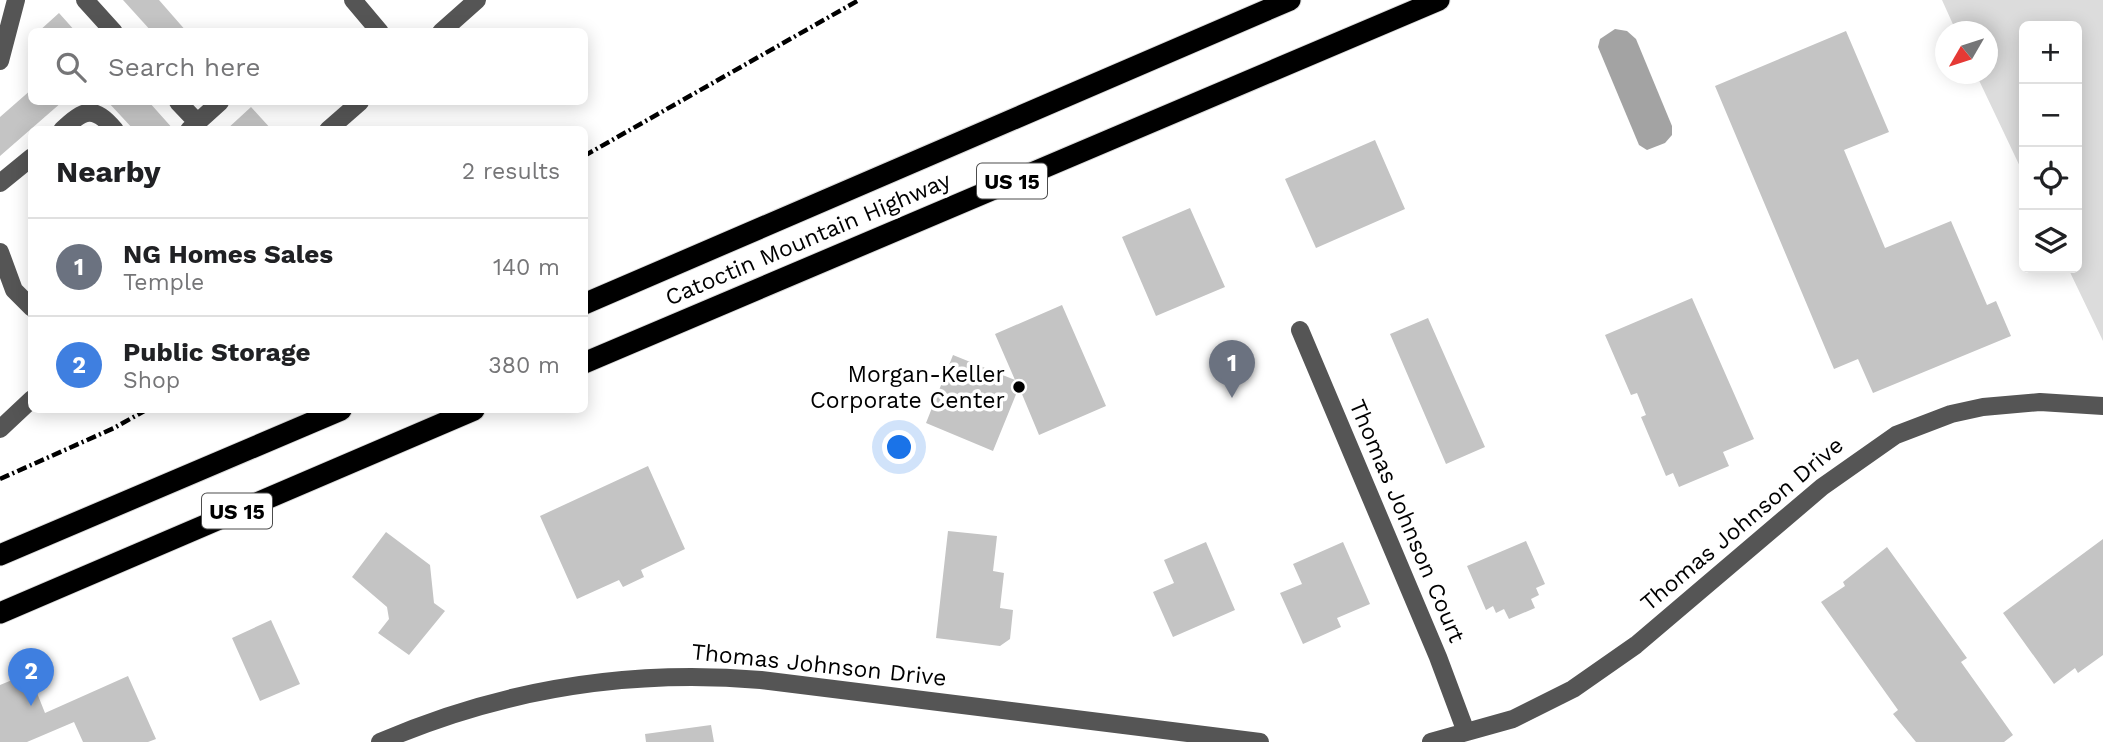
<!DOCTYPE html>
<meta charset="utf-8">
<style>
:root{--surface:#fff;--page:#f6f6f6;--text:#202124;--muted:#757577;--line:#e0e0e0;--accent:#db2777}
body{margin:0;font-family:"Work Sans",sans-serif;background:var(--page);color:var(--text)}
.controls{position:absolute;right:21px;top:21px;display:grid;overflow:hidden;border-radius:10px;box-shadow:0 4px 18px #0003}
.controls button{width:63px;height:63px;display:grid;place-items:center;padding:0;border:0;border-bottom:2px solid var(--line);background:var(--surface);color:var(--text);font:35px sans-serif}
.compass{position:absolute;left:1935px;top:21px;width:63px;height:63px;border-radius:50%;background:var(--surface);box-shadow:0 4px 18px #0003;rotate:231deg}
.you{position:absolute;left:900px;top:448px;width:24px;height:24px;margin:-18px;border:5px solid #fff;border-radius:50%;background:#1a73e8;box-shadow:0 0 0 10px #1a73e833}
.badge{display:grid;place-items:center;width:46px;height:46px;border-radius:50%;background:var(--accent);color:#fff;font-size:23px;font-weight:700}
.pin{position:absolute;translate:-50% -58px;filter:drop-shadow(0 2px 4px #0008)}
.pin::after{content:'';position:absolute;top:37px;width:24px;height:21px;background:inherit;clip-path:polygon(0 0,100% 0,50% 100%)}
.list{margin:0;padding:0;list-style:none}
h2{display:flex;justify-content:space-between;align-items:center;height:91px;margin:0;padding:0 28px;font-size:30px}
h2 small{font-size:23px;font-weight:400;color:var(--muted)}
.list li{display:grid;grid-template-columns:46px 1fr auto;gap:21px;align-items:center;box-sizing:border-box;height:98px;padding:0 28px;border-top:2px solid var(--line)}
.list b{display:block;font-size:26px;white-space:nowrap}
.list p{margin:0;font-size:23px;white-space:nowrap;color:var(--muted)}
.list em{font-size:23px;font-style:normal;color:var(--muted)}
.icon{flex:none;width:38px;height:38px;fill:none;stroke:currentColor;stroke-width:2;stroke-linecap:round;stroke-linejoin:round}
.map{position:relative;flex:none;width:2103px;height:742px;overflow:hidden}
.search{position:absolute;background:var(--surface);box-shadow:0 4px 18px #0003;left:28px;top:28px;width:560px;height:77px;display:flex;align-items:center;gap:18px;box-sizing:border-box;padding:0 24px;border-radius:10px;color:var(--muted);font-size:26px}
.panel{position:absolute;background:var(--surface);box-shadow:0 4px 18px #0003;left:28px;top:126px;width:560px;height:287px;border-radius:10px}
.map>svg:first-child{display:block}
</style>
<div class="map">
<svg width="2103" height="742" viewBox="0 0 2103 742">
<rect width="100%" height="100%" fill="#fff"/>
<!-- green -->
<path fill="#dcdcdc" d="M1942,0H2103V341L2068,268H2077V26H2024V175L1976,74H1988V32L1956,31Z"/>
<!-- water -->
<path fill="#a3a3a3" d="M1615,29L1627,31L1636,39L1672,126V135L1665,143L1647,150L1639,145L1598,47L1600,39Z"/>
<!-- building -->
<path fill="#c4c4c4" d="M123,0H159L187,32H152Z
M59,13L76,32H38Z
M1846,31L1889,132L1844,150L1885,248L1951,221L1987,305L1996,301L2011,336L1873,393L1858,359L1834,369L1715,86Z
M32,89V102H62L0,156V117Z
M108,102H149L174,130H134Z
M251,107L272,130H226Z
M1375,140L1405,209L1316,248L1285,179Z
M1190,208L1225,287L1156,316L1122,237Z
M1692,298L1754,439L1723,452L1729,466L1679,487L1673,473L1666,476L1641,417L1646,415L1637,393L1631,395L1605,335Z
M1062,305L1106,406L1039,435L1019,387L993,451L926,423L953,355L1015,380L995,334Z
M1428,318L1485,447L1446,464L1390,334Z
M648,466L685,549L641,570L644,577L623,587L619,580L577,599L540,516Z
M948,531L997,536L993,571L1004,573L1000,608L1013,610L1010,639L1000,646L936,638Z
M386,532L430,565L434,603L445,611L409,655L378,633L389,619L387,607L352,577Z
M2103,539V655L2078,673L2075,668L2054,684L2003,613Z
M1526,541L1545,584L1536,588L1539,595L1531,599L1535,608L1509,619L1504,609L1496,613L1493,606L1486,610L1467,566Z
M1206,542L1235,610L1173,637L1153,592L1174,583L1164,560Z
M1343,542L1370,604L1337,618L1341,627L1303,644L1280,593L1302,584L1293,564Z
M1887,547L1967,658L1961,662L2013,735L2004,742H1916L1893,714L1898,710L1821,602L1845,586L1843,582Z
M271,620L300,684L260,701L232,638Z
M29,673L45,713L128,676L156,739L148,742H83L74,722L27,742H0V685Z
M711,725L714,742H646L645,734Z"/>
<g fill="none" stroke-linecap="round" stroke-linejoin="round">
<defs>
<path id="highway" d="M584,304L1290,0
M584,363L1439,0
M0,555L341,410
M0,613L474,410"/>
</defs>
<!-- highway casing -->
<use href="#highway" stroke="#dbdbdb" stroke-width="23"/>
<!-- minor -->
<path stroke="#555" stroke-width="18" d="M85,0L114,32
M353,0L380,32
M441,32L477,0
M0,61L16,0
M178,102L197,122
M62,130C84,109 94,105 115,130
M189,130L220,102
M328,130L360,102
M0,183L32,157
M0,252L14,290L32,308
M1300,330L1438,657L1466,732
M0,429L32,399
M380,742C502,689 629,669 761,680L1260,742
M1431,742L1513,719L1573,689L1636,645L1822,487L1896,435L1951,414L1983,407L2040,402L2103,406"/>
<!-- highway -->
<use href="#highway" stroke="#000" stroke-width="21"/>
<!-- rail -->
<path stroke="#000" stroke-width="4.5" stroke-dasharray="10 3.5 2 3.5" stroke-linecap="butt" d="M584,156L859,0
M0,479L114,428L146,410"/>
</g>
<!-- markers -->
<circle fill="#000" stroke="#fff" stroke-width="2.5" cx="1019" cy="387" r="7"/>
<g text-anchor="middle" dominant-baseline="central" stroke-width="7" stroke-linejoin="round" paint-order="stroke">
<!-- shield labels -->
<g fill="#fff" stroke="#4c4c4c" stroke-width="2">
<rect x="977" y="163.5" width="70" height="35" rx="5"/>
<rect x="202" y="493.5" width="70" height="35" rx="5"/>
</g>
<g font-size="21" font-weight="bold" fill="#000">
<text x="1012" y="181">US 15</text>
<text x="237" y="511">US 15</text>
</g>
<!-- street labels -->
<g font-size="23" fill="#000" stroke="#fff">
<text transform="translate(808 239) rotate(-23)">Catoctin Mountain Highway</text>
<text transform="translate(1407 521) rotate(67)">Thomas Johnson Court</text>
<text transform="translate(1742 524) rotate(-40)">Thomas Johnson Drive</text>
<text transform="translate(819 665) rotate(6)">Thomas Johnson Drive</text>
</g>
<!-- poi labels -->
<g font-size="23" fill="#000" stroke="#fff" text-anchor="end">
<text x="1005" y="374">Morgan-Keller<tspan x="1005" dy="26">Corporate Center</tspan></text>
</g>
</g>
</svg>
<div class="controls">
<button>+</button>
<button>−</button>
<button><svg class="icon" aria-label="locate" viewBox="0 0 24 24"><circle cx="12" cy="12" r="6"/><path d="M12 2v4M12 18v4M2 12h4M18 12h4"/></svg></button>
<button><svg class="icon" aria-label="layers" viewBox="0 0 24 24"><path d="M12 4l9 5-9 5-9-5zM3 14l9 5 9-5"/></svg></button>
</div>
<svg class="compass" viewBox="-18 -18 36 36"><path d="M0-13l5 13h-10z" fill="#e53935"/><path d="M0 13l5-13h-10z" fill="#757577"/></svg>
<div class="you"></div>
<div class="pin badge" style="left:1232px;top:398px;background:#6b7280">1</div>
<div class="pin badge" style="left:31px;top:706px;background:#3f7fe0">2</div>
<div class="search"><svg class="icon" aria-label="search" viewBox="0 0 24 24"><circle cx="10" cy="10" r="6"/><path d="M15 15l6 6"/></svg>Search here</div>
<section class="panel">
<h2>Nearby<small>2 results</small></h2>
<ul class="list">
<li><span class="badge" style="background:#6b7280">1</span><div><b>NG Homes Sales</b><p>Temple</p></div><em>140 m</em></li>
<li><span class="badge" style="background:#3f7fe0">2</span><div><b>Public Storage</b><p>Shop</p></div><em>380 m</em></li>
</ul>
</section>
</div>
